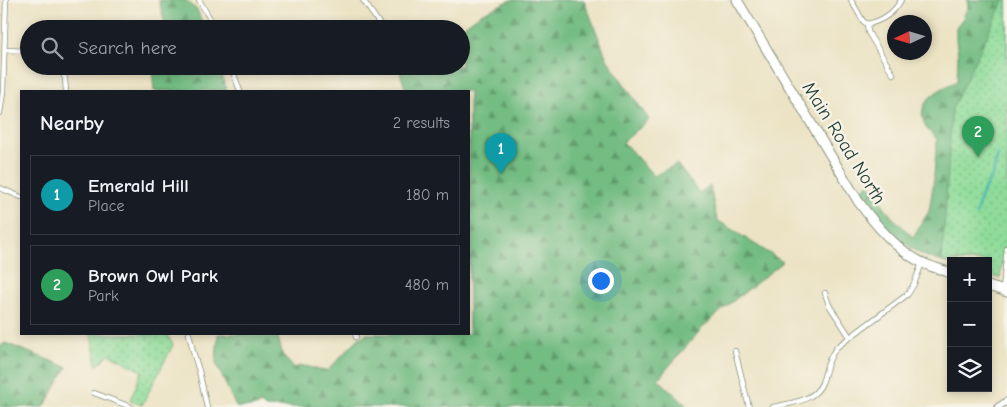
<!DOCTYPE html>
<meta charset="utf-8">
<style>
:root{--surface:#171b24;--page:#242831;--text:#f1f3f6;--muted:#9ea1a6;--line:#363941;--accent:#d690ce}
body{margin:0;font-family:"Comic Neue",sans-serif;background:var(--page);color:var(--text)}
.controls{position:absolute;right:15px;bottom:15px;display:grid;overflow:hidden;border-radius:0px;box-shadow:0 2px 8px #0003}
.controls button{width:45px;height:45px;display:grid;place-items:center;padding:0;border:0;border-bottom:1px solid var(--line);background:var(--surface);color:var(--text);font:25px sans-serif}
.compass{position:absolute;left:887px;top:15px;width:45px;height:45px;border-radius:50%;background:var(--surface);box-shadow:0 2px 8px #0003;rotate:266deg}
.you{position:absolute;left:600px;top:280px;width:18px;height:18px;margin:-12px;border:4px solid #fff;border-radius:50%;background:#1a73e8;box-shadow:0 0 0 8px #1a73e833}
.badge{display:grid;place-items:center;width:32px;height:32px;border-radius:50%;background:var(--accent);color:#fff;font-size:16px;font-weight:700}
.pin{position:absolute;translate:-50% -41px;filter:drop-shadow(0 1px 2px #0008)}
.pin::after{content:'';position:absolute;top:26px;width:18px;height:15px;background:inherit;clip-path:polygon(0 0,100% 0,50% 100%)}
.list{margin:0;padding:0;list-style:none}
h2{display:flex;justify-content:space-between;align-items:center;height:65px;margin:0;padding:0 20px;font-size:21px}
h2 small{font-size:16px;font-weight:400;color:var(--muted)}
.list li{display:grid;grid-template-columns:32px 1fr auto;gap:15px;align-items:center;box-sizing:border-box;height:80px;margin:0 10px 10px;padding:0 10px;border:1px solid var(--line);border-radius:0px}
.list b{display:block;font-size:19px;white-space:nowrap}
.list p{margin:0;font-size:16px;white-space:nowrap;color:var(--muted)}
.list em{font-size:16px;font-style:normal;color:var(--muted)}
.icon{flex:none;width:28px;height:28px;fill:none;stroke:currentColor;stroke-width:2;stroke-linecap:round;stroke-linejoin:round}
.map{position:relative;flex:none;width:1007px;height:407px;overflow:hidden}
.search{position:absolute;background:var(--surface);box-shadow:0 2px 8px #0003;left:20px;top:20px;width:450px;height:55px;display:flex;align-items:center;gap:12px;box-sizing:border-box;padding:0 18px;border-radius:28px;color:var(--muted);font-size:19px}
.panel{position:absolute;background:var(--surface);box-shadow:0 2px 8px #0003;left:20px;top:90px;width:450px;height:245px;border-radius:0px}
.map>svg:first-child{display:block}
</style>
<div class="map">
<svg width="1007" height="407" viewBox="0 0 1007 407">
<defs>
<pattern id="forest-firs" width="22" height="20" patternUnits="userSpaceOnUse" patternTransform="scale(1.25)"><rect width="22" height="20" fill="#73bc82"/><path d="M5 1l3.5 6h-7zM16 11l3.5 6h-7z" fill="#5e9a6b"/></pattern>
<pattern id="park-dots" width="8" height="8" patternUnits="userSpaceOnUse" patternTransform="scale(1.25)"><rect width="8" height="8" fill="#8fdc9a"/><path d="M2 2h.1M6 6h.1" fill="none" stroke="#74b47e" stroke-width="1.8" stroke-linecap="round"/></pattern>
</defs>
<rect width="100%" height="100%" fill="#f7f3e8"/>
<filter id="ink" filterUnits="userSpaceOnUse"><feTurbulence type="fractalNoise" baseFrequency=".02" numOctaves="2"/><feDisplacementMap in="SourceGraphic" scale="10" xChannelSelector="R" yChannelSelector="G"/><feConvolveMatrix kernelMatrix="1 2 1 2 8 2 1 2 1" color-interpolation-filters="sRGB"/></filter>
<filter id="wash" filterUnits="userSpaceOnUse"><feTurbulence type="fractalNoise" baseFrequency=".0096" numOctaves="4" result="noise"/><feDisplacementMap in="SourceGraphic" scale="20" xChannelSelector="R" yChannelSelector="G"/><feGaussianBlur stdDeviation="1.12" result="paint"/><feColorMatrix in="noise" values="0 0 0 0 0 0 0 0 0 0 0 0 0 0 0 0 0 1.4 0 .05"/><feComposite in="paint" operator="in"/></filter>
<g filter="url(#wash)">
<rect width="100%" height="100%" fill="#ece3c4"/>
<!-- forest -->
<path fill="url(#forest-firs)" stroke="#497c5b" d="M159,0H186L197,10L205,29H166Z
M511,0H584L607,59L649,120L623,142L654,176L677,164L699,193L710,186L717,220L783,262L727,306L704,326L658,379L686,405V407H264L261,404L251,407H236L216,363L218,334H277L283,356L294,368C307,362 314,371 327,371L359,338L367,334H469V91H406L400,72L397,66H461V29H460L479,15Z
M967,0H1007V209L1000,278L988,275V261H951V264C941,261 930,259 921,254C897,242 874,213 859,191L869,184L891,216L913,237L929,211L933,186L937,139C933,135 928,131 926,127C913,102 938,90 957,81L958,55L956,40V27L963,18L968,6Z
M159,66H219L227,91H154L152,67Z
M5,343L67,367L44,407H0V347Z"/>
<!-- park -->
<path fill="url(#park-dots)" stroke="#578c67" d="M1004,0H1007V248H1004L1000,278L988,275V261H951V264L942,261L952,109Z
M91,334H167L173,345L142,405L130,401L142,371L109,354L97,366Z"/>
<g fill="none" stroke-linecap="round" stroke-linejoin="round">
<!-- stream -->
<path stroke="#3fafba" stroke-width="2" d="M976,215L981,195L993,174L998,154"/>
</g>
</g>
<g filter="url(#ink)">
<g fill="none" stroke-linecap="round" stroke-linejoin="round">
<defs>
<path id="street" d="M199,0L216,29
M363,0L383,29
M851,0L863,21L867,24C882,21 894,13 901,0
M867,24L868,32L893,74
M5,50L29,51
M61,66L65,79L66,91
M231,66L240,91
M0,113L3,92L6,0
M0,188L21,197
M1003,290L1007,248
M825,293L829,305L850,337
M189,334L194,355L199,371L207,407
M355,334L356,337
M735,351L749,407
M94,393L131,407
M773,407C790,403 814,402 822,383C827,369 827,360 837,347L908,294L914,284L922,263"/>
<path id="secondary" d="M998,407L1007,401"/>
<path id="highway" d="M737,0L858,201C874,223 896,250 921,262C930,267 941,269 951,273
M988,286L1007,292"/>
</defs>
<!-- street casing -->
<use href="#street" stroke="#86907c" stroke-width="6"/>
<!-- secondary casing -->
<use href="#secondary" stroke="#86907c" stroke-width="8"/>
<!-- highway casing -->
<use href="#highway" stroke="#86907c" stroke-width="11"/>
<!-- street -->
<use href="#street" stroke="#fff" stroke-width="4.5"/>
<!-- secondary -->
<use href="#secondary" stroke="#fff" stroke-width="6"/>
<!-- highway -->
<use href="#highway" stroke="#fff" stroke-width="9"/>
</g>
</g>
<g text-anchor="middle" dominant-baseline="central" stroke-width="4.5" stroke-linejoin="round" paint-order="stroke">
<!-- street labels -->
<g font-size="19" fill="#1f3d34" stroke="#f7f3e8">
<text transform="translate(844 143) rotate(58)">Main Road North</text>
</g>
</g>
</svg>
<div class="controls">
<button>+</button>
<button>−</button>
<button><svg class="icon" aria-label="layers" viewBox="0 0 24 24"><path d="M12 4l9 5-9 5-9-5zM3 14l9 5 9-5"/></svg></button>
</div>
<svg class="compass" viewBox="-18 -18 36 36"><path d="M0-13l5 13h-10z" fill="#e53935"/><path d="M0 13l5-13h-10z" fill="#9ea1a6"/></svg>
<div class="you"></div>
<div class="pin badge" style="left:501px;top:174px;background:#0f9aa8">1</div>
<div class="pin badge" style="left:978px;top:157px;background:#2e9e5b">2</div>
<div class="search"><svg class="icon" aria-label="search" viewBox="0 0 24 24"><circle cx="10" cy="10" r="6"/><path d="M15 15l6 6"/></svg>Search here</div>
<section class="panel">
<h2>Nearby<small>2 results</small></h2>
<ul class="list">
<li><span class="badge" style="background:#0f9aa8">1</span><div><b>Emerald Hill</b><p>Place</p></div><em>180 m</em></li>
<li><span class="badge" style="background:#2e9e5b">2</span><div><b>Brown Owl Park</b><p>Park</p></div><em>480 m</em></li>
</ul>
</section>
</div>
